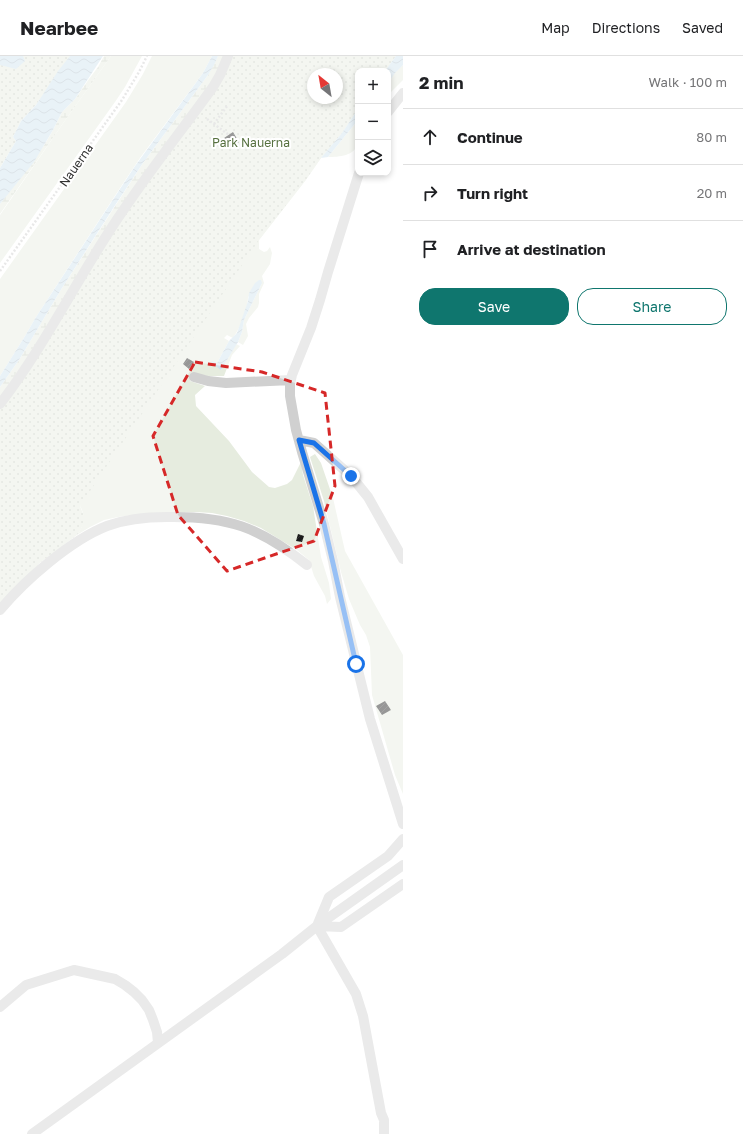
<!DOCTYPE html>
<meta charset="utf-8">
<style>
:root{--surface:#fff;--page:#f2f2f2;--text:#202124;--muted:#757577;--line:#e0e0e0;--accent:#0f766e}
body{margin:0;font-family:"Golos Text",sans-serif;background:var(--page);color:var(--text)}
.controls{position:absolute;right:12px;top:12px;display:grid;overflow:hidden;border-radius:8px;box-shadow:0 2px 6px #0003}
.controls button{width:36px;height:36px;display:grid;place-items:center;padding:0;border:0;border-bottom:1px solid var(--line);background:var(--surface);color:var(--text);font:20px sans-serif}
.compass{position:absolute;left:307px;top:12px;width:36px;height:36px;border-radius:50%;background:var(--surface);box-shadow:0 2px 6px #0003;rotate:329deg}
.stop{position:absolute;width:12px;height:12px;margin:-9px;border:3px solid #1a73e8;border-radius:50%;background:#fff}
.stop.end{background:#1a73e8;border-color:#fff;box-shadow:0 1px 4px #0008}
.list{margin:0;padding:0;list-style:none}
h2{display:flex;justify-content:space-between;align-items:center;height:52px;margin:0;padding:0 16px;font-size:17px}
h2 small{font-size:13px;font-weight:400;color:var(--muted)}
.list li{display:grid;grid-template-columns:26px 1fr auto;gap:12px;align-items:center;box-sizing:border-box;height:56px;padding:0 16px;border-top:1px solid var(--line)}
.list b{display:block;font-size:15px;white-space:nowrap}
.list em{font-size:13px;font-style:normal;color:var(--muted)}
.actions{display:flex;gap:8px;padding:12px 16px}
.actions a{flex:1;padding:9px 0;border:1px solid var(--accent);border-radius:16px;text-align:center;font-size:14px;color:var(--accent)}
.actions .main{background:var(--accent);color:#fff}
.icon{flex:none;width:22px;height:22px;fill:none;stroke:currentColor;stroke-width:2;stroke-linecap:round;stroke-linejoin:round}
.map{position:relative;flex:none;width:403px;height:1078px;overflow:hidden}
header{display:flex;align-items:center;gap:24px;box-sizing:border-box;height:56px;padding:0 20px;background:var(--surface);border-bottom:1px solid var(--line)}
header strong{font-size:19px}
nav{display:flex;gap:22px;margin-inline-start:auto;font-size:14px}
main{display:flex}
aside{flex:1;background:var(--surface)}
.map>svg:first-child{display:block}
</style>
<header>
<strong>Nearbee</strong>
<nav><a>Map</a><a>Directions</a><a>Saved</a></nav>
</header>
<main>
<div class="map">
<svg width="403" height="1078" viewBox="0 0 403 1078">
<defs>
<pattern id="wetland-marsh" width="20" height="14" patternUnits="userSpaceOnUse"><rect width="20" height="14" fill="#e6ecdf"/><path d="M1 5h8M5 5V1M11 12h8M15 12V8" fill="none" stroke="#c6cbc0"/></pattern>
<pattern id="park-dots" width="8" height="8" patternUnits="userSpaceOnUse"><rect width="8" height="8" fill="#e6ecdf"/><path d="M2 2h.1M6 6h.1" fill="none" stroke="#c6cbc0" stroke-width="1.8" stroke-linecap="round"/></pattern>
<pattern id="water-waves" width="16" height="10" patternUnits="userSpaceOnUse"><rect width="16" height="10" fill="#cfe2ee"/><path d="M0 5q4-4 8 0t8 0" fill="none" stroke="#b2c2cd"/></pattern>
<pattern id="building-hatch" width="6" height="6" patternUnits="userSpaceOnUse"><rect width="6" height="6" fill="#1a1a1a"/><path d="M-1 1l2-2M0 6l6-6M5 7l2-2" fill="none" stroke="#333"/></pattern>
</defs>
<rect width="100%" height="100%" fill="#fff"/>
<!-- grass -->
<path fill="#e6ecdf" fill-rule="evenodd" d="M111,0H142L125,31L115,46L0,207V159L64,66Z
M152,0H212L203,17L140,102L122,129L36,261L25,280L0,320V223L126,46L143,18Z
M396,0L385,15H358V53L342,77L321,102L305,125L259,184V193L264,196L267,195L270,191L272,197L270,208L262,220L264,227L259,238V247L258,251L249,262L246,268L248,280L243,289L238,286L242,276L244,264L262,227L248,241C248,252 240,273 233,282L227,279L224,282L229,285L217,307L221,314L236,288L240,290L232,299L224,320H207L193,317L190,325L205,330L195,339L196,350L229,385L252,416L269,431L275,432L287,428L292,424L301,406L303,419L313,450L321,501L329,527L331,543L327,548L325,540L314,520L309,504L297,494L261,472L244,465L227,460L212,457L196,456L132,459L118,461L104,464L90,471L77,479C84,470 86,460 80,450L216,31ZM313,18H337V42H313Z
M403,9V24L388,39C388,24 391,19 403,9Z
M358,64C358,71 359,80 358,87C355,100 339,101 328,101Z
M315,398L321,407L333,442L345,495L403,599V738L395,719L372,639L370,591L366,579L360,569L349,543L341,516L324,445L310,401Z"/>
<!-- wetland -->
<path fill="url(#wetland-marsh)" d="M104,0H111L64,66L0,158V148L35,100L45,88L53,74L62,56L75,43L89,23L98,11Z
M218,0H224L215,20L0,342V331L19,304L62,232L143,107L208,19Z"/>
<!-- park -->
<path fill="url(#park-dots)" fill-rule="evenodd" d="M0,0H71L36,49L21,65L13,81L16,85L0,112Z
M224,0H396L385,15H358V53L342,77L321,102L305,125L259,184L80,450L84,460V466L81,473L77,479L41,506L10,537L0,548V342L215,20ZM313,18H337V42H313Z"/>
<!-- water -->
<path fill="url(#water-waves)" d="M0,0H23L25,5L16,13L0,9Z
M70,0H103L75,43L62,56L53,74L34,106L0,148V112L16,85L13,81L21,65L36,49L58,15Z
M212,0H218L214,9L208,19L143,107L114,151L62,232L19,304L0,331V320L25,280L36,261L135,110L203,17Z
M396,0H403V9L395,17L388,27V15H385Z
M358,53V64L328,101L321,102L342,77Z
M259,224H261L262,227L244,264L242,276L238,286L221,314L211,307L212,305L217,307L229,285L237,277L248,245L249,237L255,227Z"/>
<!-- building -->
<path fill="url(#building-hatch)" d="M233,76L239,86L230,91L224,82Z
M187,302L194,306L189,313L183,308Z
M298,478L304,480L302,486L296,485Z
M385,645L391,654L382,659L376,650Z"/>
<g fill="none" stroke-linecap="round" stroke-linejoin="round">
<!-- path -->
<path stroke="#cdcdcd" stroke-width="2.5" stroke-dasharray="2 2" stroke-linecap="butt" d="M207,63L229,79
M214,68L227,50
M0,215L122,44L139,16L147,0"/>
<!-- lane -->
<path stroke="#d0d0d0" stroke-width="10" d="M388,56L403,37
M359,117L328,216L320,244L311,272L292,319L290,328V340L296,374L302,396L324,468L333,505L340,541L370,663L403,768
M194,321L208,325L226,327L291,324
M0,348C40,296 70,237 105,182C138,129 177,81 213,31L220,19L228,0
M299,384L314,387L351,420L368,441L403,503
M0,554C25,524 71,484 107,470C126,463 147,461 167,461C228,460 259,471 307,509
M317,870L356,938L363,960L381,1057L384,1064V1078
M317,870L329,841L388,800L403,783
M317,870L341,871L403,828
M0,951L26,929L74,914L115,923L125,929L134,936L142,944L149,954L153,964L157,976L158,987
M32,1078L282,898L317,870L403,809"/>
</g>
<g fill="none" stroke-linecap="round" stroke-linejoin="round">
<!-- route -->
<path stroke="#1a73e8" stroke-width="5" d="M351,420L314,387L299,384L324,468L356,608"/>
</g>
<!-- marked area -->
<path d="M0 0H403V1078H0ZM195,306L262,316L325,337L335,430L314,485L227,515L178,459L153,380Z" fill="#fff" fill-opacity=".55" fill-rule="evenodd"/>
<path fill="none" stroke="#d62828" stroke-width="3" stroke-dasharray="8 5" stroke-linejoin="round" d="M195,306L262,316L325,337L335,430L314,485L227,515L178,459L153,380Z"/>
<g text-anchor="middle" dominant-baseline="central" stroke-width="4" stroke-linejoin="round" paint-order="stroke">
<!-- park labels -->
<g font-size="12" fill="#56703f" stroke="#fff">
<text x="251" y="86">Park Nauerna</text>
</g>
<!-- street labels -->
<g font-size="12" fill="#333" stroke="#fff">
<text transform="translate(76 109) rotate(-55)">Nauerna</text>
</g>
</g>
</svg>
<div class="controls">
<button>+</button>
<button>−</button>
<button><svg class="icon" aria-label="layers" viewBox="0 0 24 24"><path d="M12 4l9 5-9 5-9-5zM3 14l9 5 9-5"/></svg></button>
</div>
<svg class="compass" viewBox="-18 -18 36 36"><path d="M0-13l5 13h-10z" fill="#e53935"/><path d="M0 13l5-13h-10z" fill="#757577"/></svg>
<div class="stop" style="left:356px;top:608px"></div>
<div class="stop end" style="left:351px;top:420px"></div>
</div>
<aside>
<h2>2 min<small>Walk · 100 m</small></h2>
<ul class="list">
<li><svg class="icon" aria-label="ahead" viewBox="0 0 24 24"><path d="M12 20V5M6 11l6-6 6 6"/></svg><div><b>Continue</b></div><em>80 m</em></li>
<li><svg class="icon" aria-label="right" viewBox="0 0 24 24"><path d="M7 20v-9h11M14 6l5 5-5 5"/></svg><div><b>Turn right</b></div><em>20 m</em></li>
<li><svg class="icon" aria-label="arrive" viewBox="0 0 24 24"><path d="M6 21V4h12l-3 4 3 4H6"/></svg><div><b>Arrive at destination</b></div></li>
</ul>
<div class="actions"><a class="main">Save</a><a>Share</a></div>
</aside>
</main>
